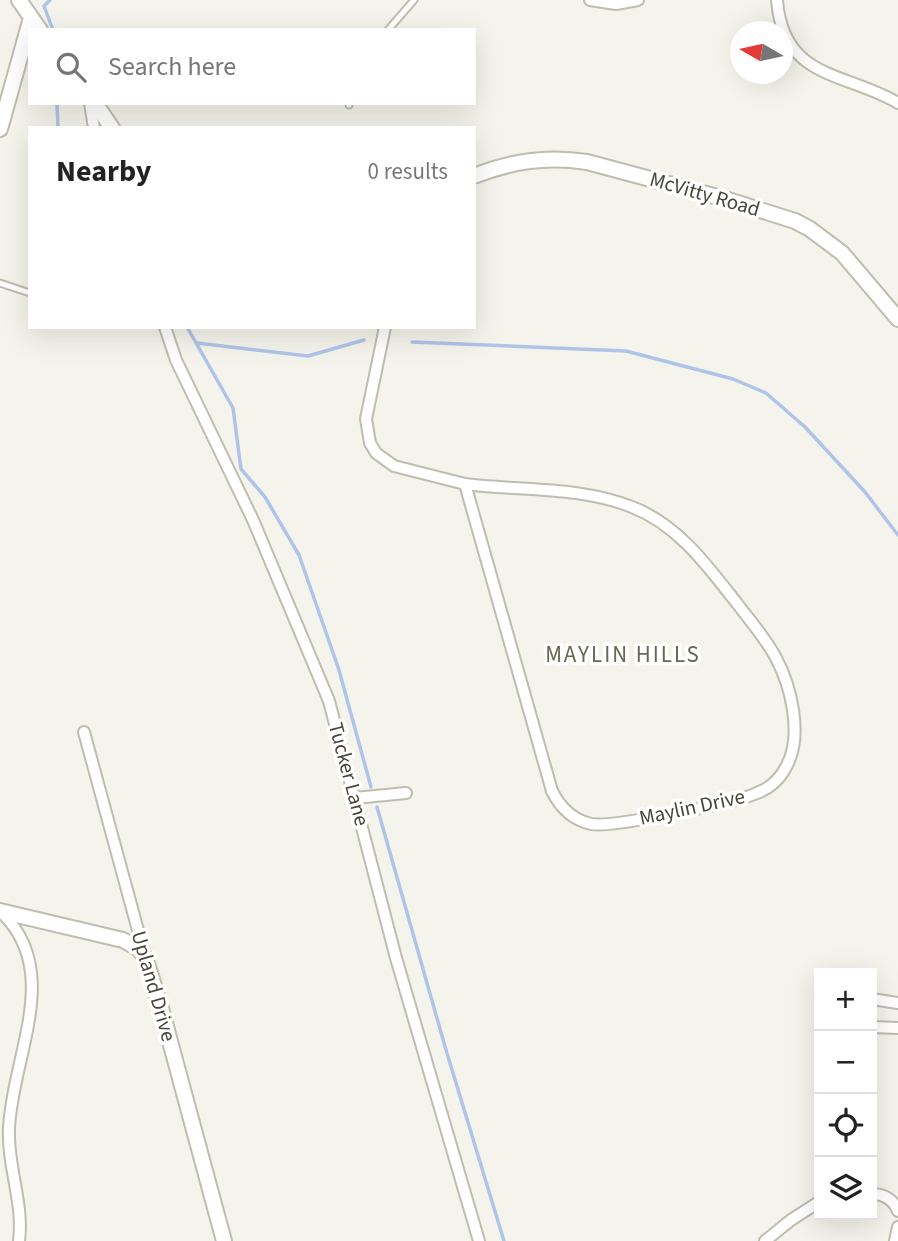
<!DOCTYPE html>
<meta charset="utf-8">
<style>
:root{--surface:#fff;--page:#f2f2f2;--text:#222;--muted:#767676;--line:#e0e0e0}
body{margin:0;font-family:"Source Sans 3",sans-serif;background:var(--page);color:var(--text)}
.controls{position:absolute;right:21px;bottom:21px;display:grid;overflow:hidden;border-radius:0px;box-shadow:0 7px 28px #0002}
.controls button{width:63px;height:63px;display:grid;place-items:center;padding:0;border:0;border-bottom:2px solid var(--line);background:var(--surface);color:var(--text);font:35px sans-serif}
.compass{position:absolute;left:730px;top:21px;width:63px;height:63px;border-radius:50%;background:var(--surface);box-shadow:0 7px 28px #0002;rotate:279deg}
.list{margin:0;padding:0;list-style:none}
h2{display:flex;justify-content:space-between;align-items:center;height:91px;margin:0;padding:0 28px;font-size:30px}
h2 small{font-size:23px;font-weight:400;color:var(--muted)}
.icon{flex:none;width:38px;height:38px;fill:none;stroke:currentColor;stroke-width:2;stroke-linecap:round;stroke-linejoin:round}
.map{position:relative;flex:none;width:898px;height:1241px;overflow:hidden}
.search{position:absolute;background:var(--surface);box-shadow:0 7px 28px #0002;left:28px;top:28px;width:448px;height:77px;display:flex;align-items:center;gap:18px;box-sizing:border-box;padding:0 24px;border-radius:0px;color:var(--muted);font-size:26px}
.panel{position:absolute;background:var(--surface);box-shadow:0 7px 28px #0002;left:28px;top:126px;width:448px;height:203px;border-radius:0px}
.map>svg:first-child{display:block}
</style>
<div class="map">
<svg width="898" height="1241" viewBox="0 0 898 1241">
<rect width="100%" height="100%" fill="#f4f4ec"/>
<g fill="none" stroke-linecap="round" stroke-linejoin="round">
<!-- stream -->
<path stroke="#b0c4e9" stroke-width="3.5" d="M50,0L44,6L53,30
M57,103L58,128
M187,327L233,408L241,469L265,497L299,555L339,670L371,787
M412,342L626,351L733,379L766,393L805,427L865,492L898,535
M197,343L308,356L364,340
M377,807L446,1050L504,1241"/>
<defs>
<path id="service" d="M388,30L414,0
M349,105V103
M0,283L30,293"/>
<path id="minor" d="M590,0L616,4L638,0
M777,0C783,80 846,72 898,103
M90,103L94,128
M165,327L176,360L253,520L329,701L396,958L479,1241
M385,327L366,419L370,443L376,453L394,466L465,484
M465,484C519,491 580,486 632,507C679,525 709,568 739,606C752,623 766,639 776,658C791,686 803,735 787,765C781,778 770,788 757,793C735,803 611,828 591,824C573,820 560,807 552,791Z
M84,732L145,956
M355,798L406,793
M2,913C63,972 12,1057 9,1128C7,1166 24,1203 19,1241
M872,999L898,1003
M872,1027L898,1028
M872,1194C884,1194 893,1199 898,1211
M765,1241L791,1220L819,1202
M895,1241L898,1227"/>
<path id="tertiary" d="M19,0L40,30
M95,103L112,128
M0,129L31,18
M474,176C512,161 546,156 587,162L725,199L795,221L810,229L842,253L898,319
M0,911L123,940L139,949L145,957L161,1008L224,1241"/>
</defs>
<!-- service casing -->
<use href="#service" stroke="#bfbdaf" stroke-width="9"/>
<!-- minor casing -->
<use href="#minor" stroke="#bfbdaf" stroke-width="14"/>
<!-- tertiary casing -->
<use href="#tertiary" stroke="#bfbdaf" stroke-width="18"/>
<!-- service -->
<use href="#service" stroke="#fff" stroke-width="5"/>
<!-- minor -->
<use href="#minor" stroke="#fff" stroke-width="10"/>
<!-- tertiary -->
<use href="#tertiary" stroke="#fff" stroke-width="14"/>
</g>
<g text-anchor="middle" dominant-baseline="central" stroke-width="7" stroke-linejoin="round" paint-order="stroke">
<!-- street labels -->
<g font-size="21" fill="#48463a" stroke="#fff">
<text transform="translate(705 194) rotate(16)">McVitty Road</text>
<text transform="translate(349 774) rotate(75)">Tucker Lane</text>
<text transform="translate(692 807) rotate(-12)">Maylin Drive</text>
<text transform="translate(154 986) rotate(74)">Upland Drive</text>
</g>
<!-- neighbourhood labels -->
<g font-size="23" letter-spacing="2" fill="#696653" stroke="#fff">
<text x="623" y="654">MAYLIN HILLS</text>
</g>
</g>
</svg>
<div class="controls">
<button>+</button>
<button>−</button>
<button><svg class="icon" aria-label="locate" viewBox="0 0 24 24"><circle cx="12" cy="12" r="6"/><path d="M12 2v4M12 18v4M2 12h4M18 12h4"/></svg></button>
<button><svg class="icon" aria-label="layers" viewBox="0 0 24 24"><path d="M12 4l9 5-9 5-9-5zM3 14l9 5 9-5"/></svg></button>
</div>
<svg class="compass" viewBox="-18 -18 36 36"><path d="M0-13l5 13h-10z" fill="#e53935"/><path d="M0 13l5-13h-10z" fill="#767676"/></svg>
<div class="search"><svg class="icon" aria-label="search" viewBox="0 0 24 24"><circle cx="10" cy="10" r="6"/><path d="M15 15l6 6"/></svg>Search here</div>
<section class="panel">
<h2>Nearby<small>0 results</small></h2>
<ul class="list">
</ul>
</section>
</div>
